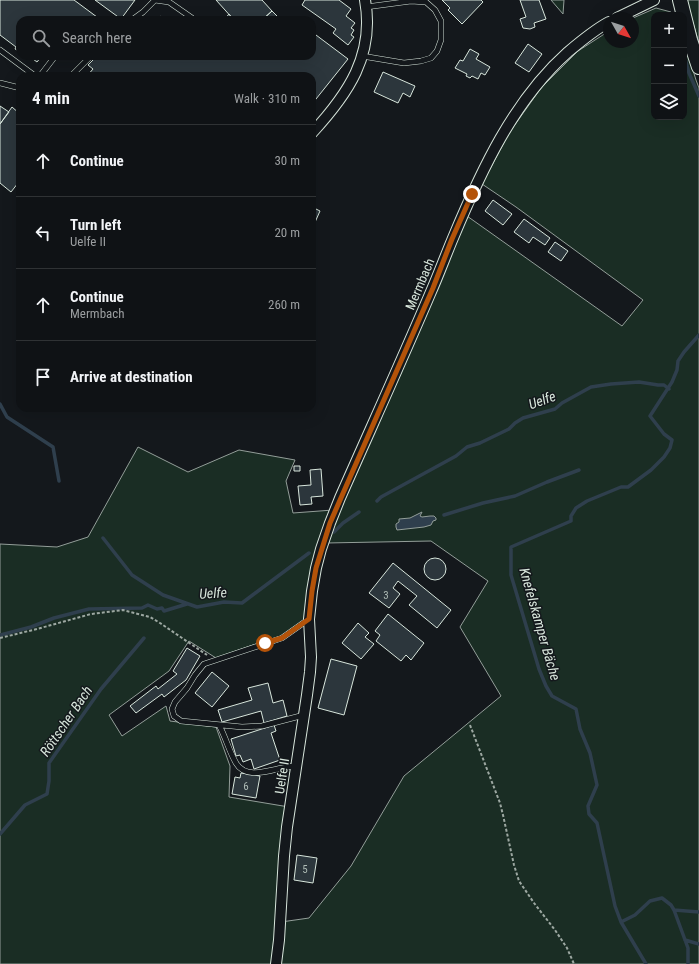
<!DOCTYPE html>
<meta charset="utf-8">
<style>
:root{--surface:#0f1215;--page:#181b1e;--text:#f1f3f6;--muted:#9b9ea0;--line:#2f3234}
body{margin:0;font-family:"Roboto Condensed",sans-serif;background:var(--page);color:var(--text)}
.controls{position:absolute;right:12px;top:12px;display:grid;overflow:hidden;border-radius:8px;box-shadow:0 4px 16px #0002}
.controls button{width:36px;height:36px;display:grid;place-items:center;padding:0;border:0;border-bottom:1px solid var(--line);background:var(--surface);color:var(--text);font:20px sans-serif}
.compass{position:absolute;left:603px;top:12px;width:36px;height:36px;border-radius:50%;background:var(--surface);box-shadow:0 4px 16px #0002;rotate:129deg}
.stop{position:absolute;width:12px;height:12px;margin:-9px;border:3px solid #b45309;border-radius:50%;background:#fff}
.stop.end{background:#b45309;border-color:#fff;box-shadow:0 1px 4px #0008}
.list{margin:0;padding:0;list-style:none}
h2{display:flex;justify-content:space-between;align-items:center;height:52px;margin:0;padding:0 16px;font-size:17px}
h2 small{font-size:13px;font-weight:400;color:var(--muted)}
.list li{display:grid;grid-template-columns:26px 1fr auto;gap:12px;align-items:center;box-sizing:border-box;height:72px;padding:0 16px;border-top:1px solid var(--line)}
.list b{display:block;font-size:15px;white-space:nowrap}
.list p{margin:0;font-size:13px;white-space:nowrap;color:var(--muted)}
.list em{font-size:13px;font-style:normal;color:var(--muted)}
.icon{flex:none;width:22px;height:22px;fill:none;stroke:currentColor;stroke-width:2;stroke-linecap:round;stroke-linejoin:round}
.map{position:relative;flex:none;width:699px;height:964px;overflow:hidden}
.search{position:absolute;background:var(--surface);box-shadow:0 4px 16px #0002;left:16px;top:16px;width:300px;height:44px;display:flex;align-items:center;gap:10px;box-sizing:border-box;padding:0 14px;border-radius:12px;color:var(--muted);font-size:15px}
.panel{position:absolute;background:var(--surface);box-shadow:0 4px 16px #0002;left:16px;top:72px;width:300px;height:340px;border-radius:12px}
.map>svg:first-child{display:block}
</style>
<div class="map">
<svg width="699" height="964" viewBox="0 0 699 964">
<rect width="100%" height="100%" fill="#14181c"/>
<!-- green -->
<path fill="#1a2d24" stroke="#939e99" d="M551,0H564L563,14Z
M687,0H699V43L687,3Z
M656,8L671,12L674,15H654V117H684V41L696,80L699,88V964H278L281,922L309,918L351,866L404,776L501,696L460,627L488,581L431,541L326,543L356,468L467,216L622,326L643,300L516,207L482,184L509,133L541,88L578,51L609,31V42H633V18Z
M138,447L188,472L239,450L295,460L286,481L293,513L333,510L307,618L281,636L253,645L216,658L189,641L169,671L109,715L122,736L166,706L170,721L216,727L230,766L229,797L289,807L274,964H0V544L57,547L88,537Z"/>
<!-- water -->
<path fill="#2f3f4d" stroke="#939e99" d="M422,512L420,516L422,517L430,516H434L436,518V520L433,521L431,525L424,527L397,530L396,527V524L399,522V519L410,518Z"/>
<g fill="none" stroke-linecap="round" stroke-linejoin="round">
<!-- stream -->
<path stroke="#2f3f4d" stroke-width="3.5" d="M684,55L689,73L699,96
M0,404L7,417L53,447L59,481
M377,501L381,497L456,456L467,447L480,443L509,429L515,423L523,418L555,409L562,403L591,387L611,384L639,382L658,385H664L669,389
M444,515L483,503L515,496L547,482L579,470
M334,532L343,523L359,512
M103,538L132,575L163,595L197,607L224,602L242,603L309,553
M0,635L31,627L54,618L89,609L142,608L148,605L157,609L162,608L164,611L187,604
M0,834L25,805L47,794L49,781V763L101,689L144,638
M674,910L699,912
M621,922L646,964
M685,940L699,944
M688,964V948L674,910L671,905L662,898L650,901L635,915L621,922L615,906L597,823L589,814L588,806L597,785L590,753L580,729L576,709L552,696L546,686L539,669L511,575V547L571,521V516L576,508L587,501L621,487H628L651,470L664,457L670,448L672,440L664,434L650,416L672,382L677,370L678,361L684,352L699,335"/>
</g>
<!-- building -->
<path fill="#2c363c" stroke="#d8e6dc" d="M0,0H74L101,20H20V50L18,48L17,50L15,49L16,47L0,35Z
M95,0H135L121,19Z
M216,0H262L272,11L262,20H234Z
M305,0H339L351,9L346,16L355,23L351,28L354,30L351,35L354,37L348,45L333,33L336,29L302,5Z
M442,0H481L483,2L462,24L448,10L450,8Z
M520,0H539L546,19L534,23L535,27L530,29L523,28L520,19L526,17Z
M272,11L281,20H262Z
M229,14L234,20H224Z
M160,16L165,20H157Z
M312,32L348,59L312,104V76H87L93,69L88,65L97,56H312Z
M528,44L542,54L529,72L515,63Z
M470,49L479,54L476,59L490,67L485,75L481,73L478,79L472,76L470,78L466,76L467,74L455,68L460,60L463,61Z
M29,56H42L37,62Z
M383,72L415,86L410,97L403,93L398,103L374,92Z
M0,106L9,112L0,124Z
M12,107L20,114V185L18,183L11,192L0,183V124Z
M493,200L512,214L503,225L485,211Z
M312,207L320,211L312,229Z
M524,219L550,238L545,245L533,237L529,243L514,232Z
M555,242L568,251L561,261L548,252Z
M294,466H300V471H294Z
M321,469L323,496L311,497L312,504L300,505L298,486L311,485L310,470Z
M424 569a11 11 0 1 1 22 0a11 11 0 1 1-22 0Z
M393,563L451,610L437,628L409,605L417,596L398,581L393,588L400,594L389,608L369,593Z
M388,614L424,643L411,660L406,655L401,661L376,641L380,635L375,631Z
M358,623L369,633L365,637L374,644L361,659L342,643Z
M187,648L200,656L186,680L164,697L162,694L136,713L130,706L156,686L158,689L177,674L173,671Z
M331,659L357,666L344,715L318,708Z
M212,672L229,686L212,707L195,693Z
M268,683L273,703L283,700L287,716L264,723L261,711L222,722L218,710L252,700L248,688Z
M274,725L276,731L271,733L280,760L254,769L251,759L243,762L240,755L236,756L231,739Z
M241,773L260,776L256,798L232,794L235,777L240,778Z
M297,855L317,858L313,883L294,880Z"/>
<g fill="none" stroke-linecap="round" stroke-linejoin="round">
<defs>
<path id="lane" d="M132,20L143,12L155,0L169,2L192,18
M0,50L35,76
M362,56L404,63L421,61L431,58L437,51L441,40V21L435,10L426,2L411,1L366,7
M40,76L53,59
M71,76L91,56
M0,83L20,88
M304,715L262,726L242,727L181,721L174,716L172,709L175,702L187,688L195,675L204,664L282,638L309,619
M219,725C226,738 229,751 236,763C245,779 267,771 282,768C287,767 292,766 297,766"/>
<path id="street" d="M617,18L654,0
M312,133C348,94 375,55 365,0
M276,964L279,940L284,856L287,827L307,695L310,672L311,657L309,619L312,591L316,568L321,549L330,523L340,498C370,430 401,362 430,294C438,276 445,257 453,238C481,171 513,101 568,52C581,41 594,30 609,22"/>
<path id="secondary" d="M680,0L690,40L699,67"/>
</defs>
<!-- lane casing -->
<use href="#lane" stroke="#d8e6dc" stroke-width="6"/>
<!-- street casing -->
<use href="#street" stroke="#d8e6dc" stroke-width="12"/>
<!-- secondary casing -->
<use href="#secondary" stroke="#d8e6dc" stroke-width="16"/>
<!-- path -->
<path stroke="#9da8a2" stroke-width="2" stroke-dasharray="3 2" stroke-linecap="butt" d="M0,638L37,629L91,614L123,610L150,617L160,623L207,655
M470,725L500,803L503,815L514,865L519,881L534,903L555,930L567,948L574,964"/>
<!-- lane -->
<use href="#lane" stroke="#14181c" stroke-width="5"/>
<!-- street -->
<use href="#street" stroke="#14181c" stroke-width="10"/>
<!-- secondary -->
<use href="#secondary" stroke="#14181c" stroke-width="14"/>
</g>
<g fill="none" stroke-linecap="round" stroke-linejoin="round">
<!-- route -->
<path stroke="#b45309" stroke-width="5" d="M265,643L282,638L309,619L312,591L316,568L330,523L433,288L452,239L472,194"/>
</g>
<g text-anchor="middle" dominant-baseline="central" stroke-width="3" stroke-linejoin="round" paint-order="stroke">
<!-- number labels -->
<g font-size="11" fill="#adbab4">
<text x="386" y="595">3</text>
<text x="246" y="786">6</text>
<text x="305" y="869">5</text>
</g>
<!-- street labels -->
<g font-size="13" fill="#d8e6dc" stroke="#14181c">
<text transform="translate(420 284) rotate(-67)">Mermbach</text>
<text transform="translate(282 776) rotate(-81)">Uelfe II</text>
</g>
<!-- water labels -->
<g font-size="14" font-style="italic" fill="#d8e6dc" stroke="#14181c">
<text transform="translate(542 400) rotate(-20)">Uelfe</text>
<text transform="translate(213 593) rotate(-3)">Uelfe</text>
<text transform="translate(540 624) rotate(74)">Knefelskamper Bäche</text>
<text transform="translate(66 721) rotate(-56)">Röttscher Bach</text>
</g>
</g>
</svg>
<div class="controls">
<button>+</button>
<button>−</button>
<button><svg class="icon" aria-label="layers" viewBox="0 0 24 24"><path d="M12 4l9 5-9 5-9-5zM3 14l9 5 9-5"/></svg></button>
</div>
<svg class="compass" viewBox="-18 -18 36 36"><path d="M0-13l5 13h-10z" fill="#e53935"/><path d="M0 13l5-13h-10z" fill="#9b9ea0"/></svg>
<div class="stop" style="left:265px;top:643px"></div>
<div class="stop end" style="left:472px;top:194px"></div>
<div class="search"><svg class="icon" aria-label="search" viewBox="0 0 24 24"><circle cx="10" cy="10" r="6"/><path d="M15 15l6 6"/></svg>Search here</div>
<section class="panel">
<h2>4 min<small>Walk · 310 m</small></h2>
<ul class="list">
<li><svg class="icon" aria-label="ahead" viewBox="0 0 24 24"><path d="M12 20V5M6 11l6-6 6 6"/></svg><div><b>Continue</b></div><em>30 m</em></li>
<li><svg class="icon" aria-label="left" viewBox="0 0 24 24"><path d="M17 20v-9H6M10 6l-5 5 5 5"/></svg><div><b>Turn left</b><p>Uelfe II</p></div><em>20 m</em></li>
<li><svg class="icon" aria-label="ahead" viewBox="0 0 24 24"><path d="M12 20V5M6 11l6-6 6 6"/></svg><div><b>Continue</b><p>Mermbach</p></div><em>260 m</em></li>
<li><svg class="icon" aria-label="arrive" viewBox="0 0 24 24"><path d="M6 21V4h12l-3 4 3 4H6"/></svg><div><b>Arrive at destination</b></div></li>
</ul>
</section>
</div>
